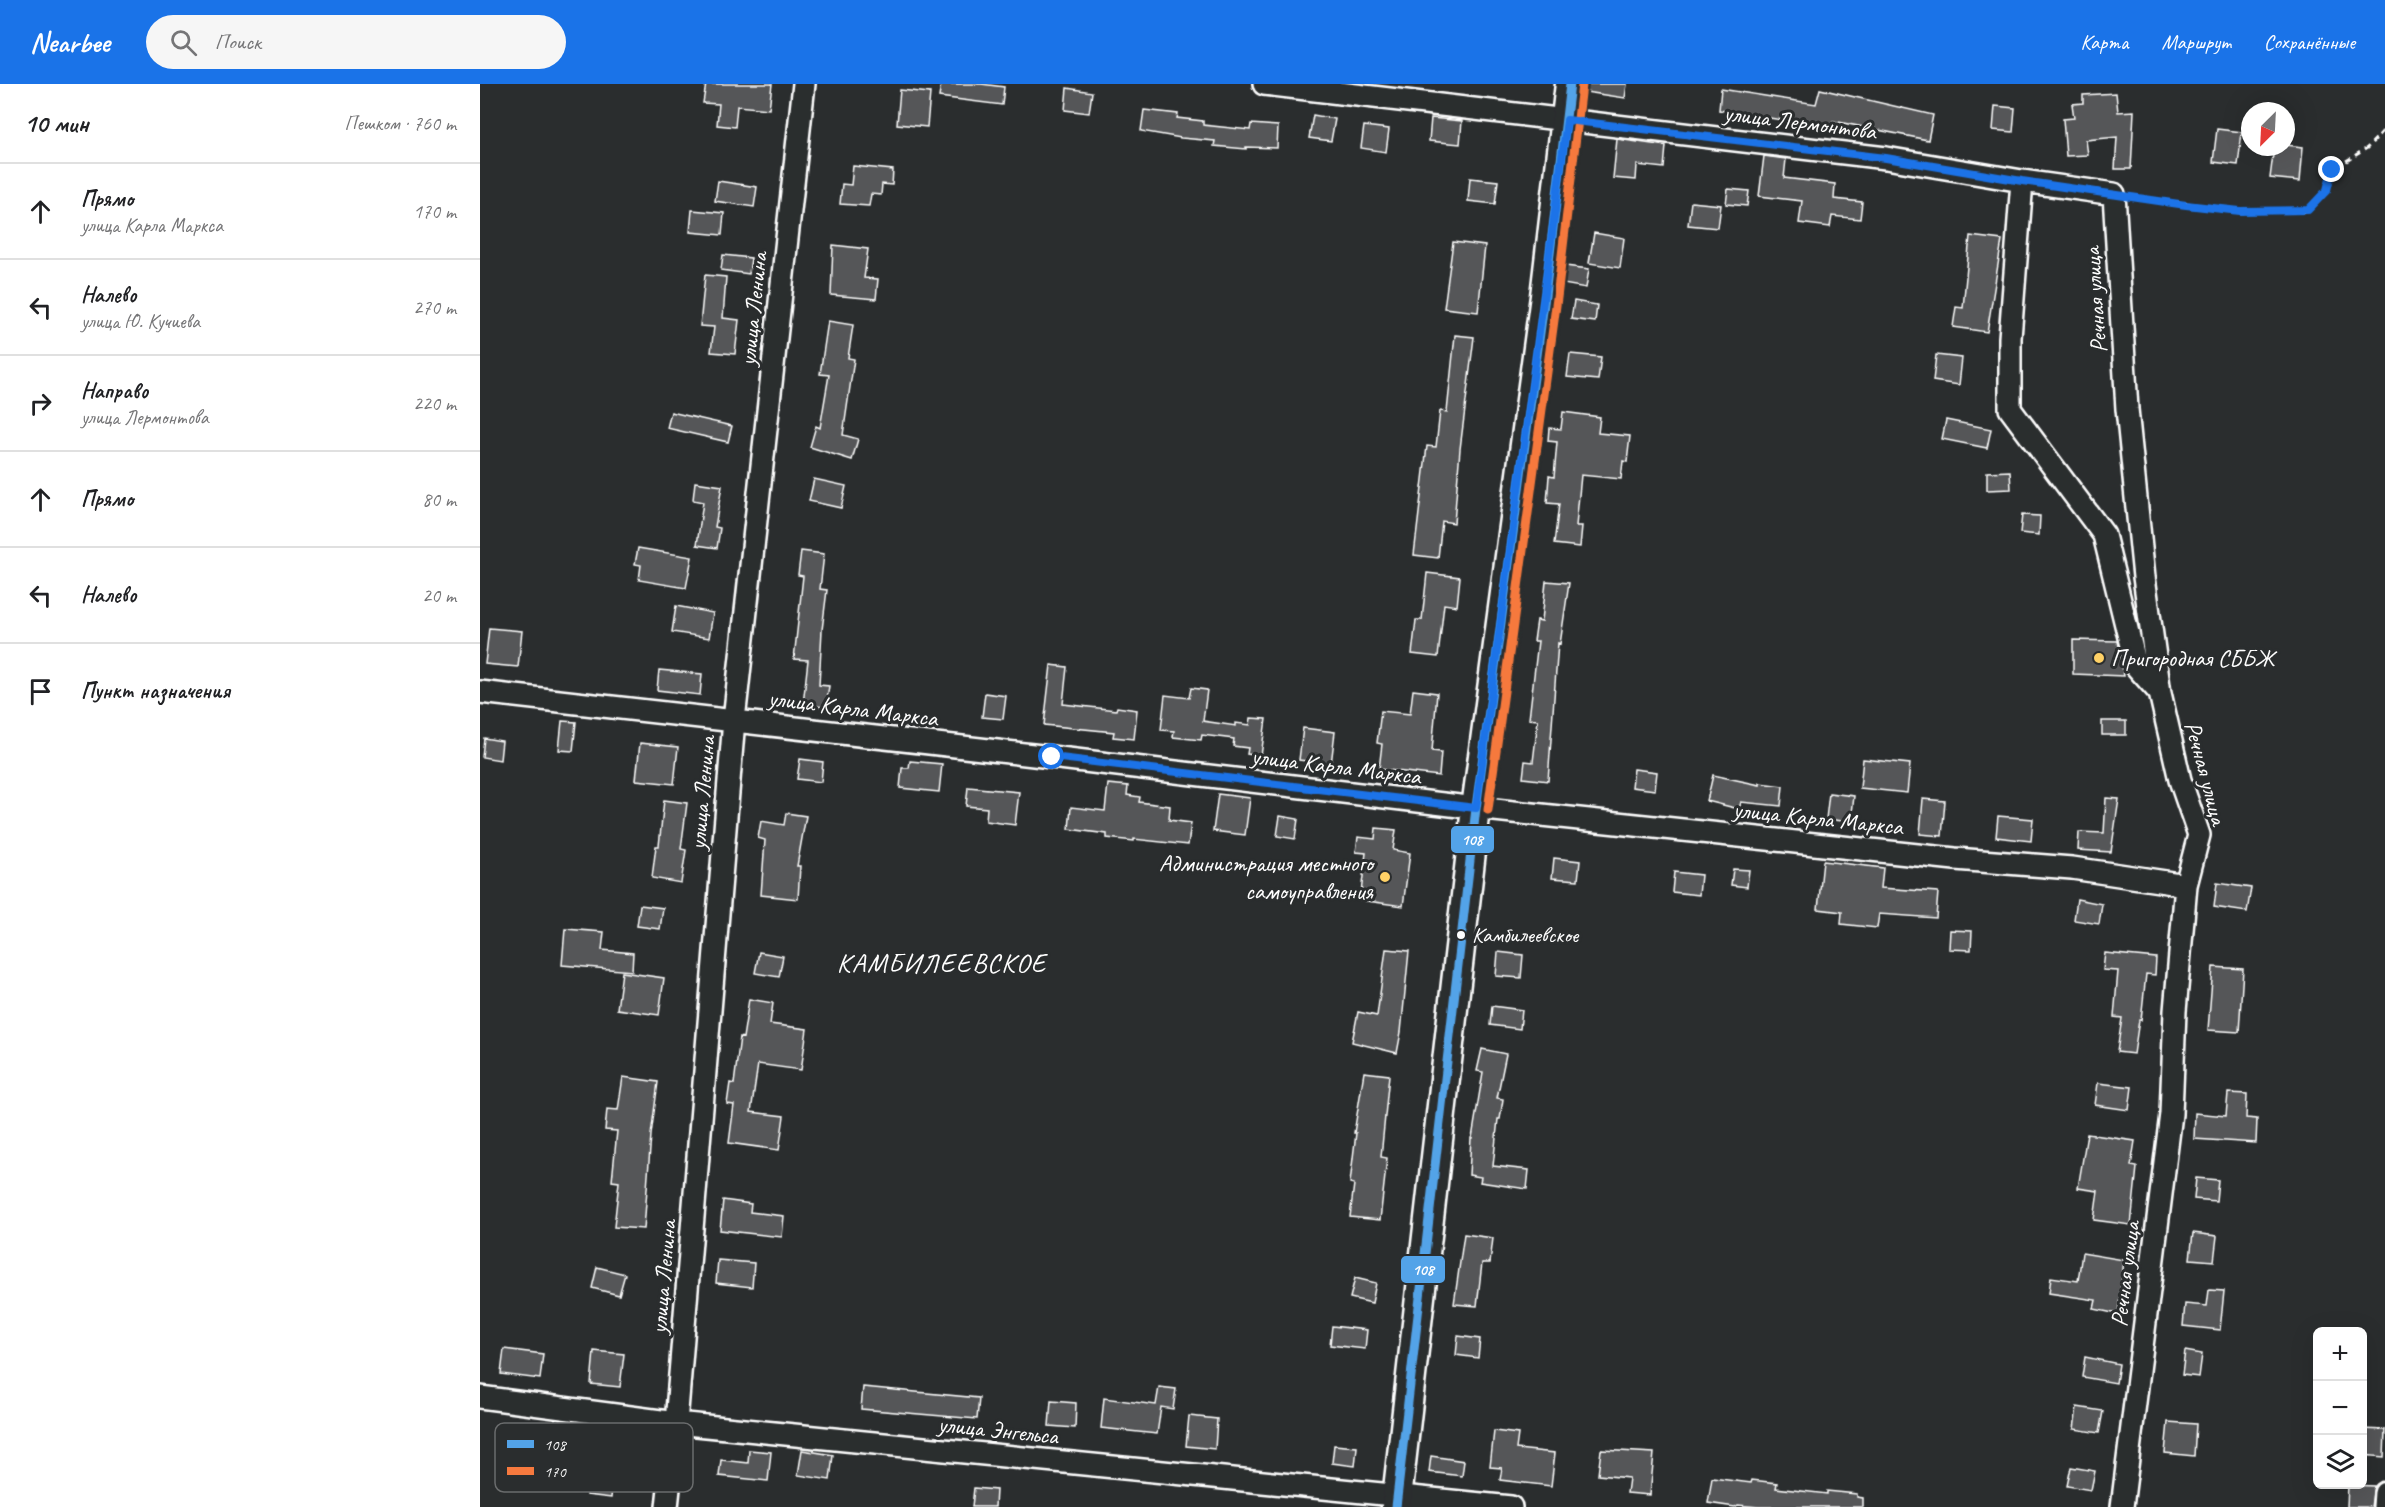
<!DOCTYPE html>
<html lang="ru">
<meta charset="utf-8">
<style>
:root{--surface:#fff;--page:#f6f6f6;--text:#202124;--muted:#757577;--line:#e0e0e0;--accent:#1a73e8}
body{margin:0;font-family:Caveat,sans-serif;background:var(--page);color:var(--text)}
.controls{position:absolute;right:18px;bottom:18px;display:grid;overflow:hidden;border-radius:9px;box-shadow:0 6px 24px #0002}
.controls button{width:54px;height:54px;display:grid;place-items:center;padding:0;border:0;border-bottom:2px solid var(--line);background:var(--surface);color:var(--text);font:30px sans-serif}
.compass{position:absolute;left:1761px;top:18px;width:54px;height:54px;border-radius:50%;background:var(--surface);box-shadow:0 6px 24px #0002;rotate:204deg}
.stop{position:absolute;width:18px;height:18px;margin:-14px;border:4px solid #1a73e8;border-radius:50%;background:#fff}
.stop.end{background:#1a73e8;border-color:#fff;box-shadow:0 2px 6px #0008}
.list{margin:0;padding:0;list-style:none}
h2{display:flex;justify-content:space-between;align-items:center;height:78px;margin:0;padding:0 24px;font-size:26px}
h2 small{font-size:20px;font-weight:400;color:var(--muted)}
.list li{display:grid;grid-template-columns:39px 1fr auto;gap:18px;align-items:center;box-sizing:border-box;height:96px;padding:0 24px;border-top:2px solid var(--line)}
.list b{display:block;font-size:22px;white-space:nowrap}
.list p{margin:0;font-size:20px;white-space:nowrap;color:var(--muted)}
.list em{font-size:20px;font-style:normal;color:var(--muted)}
.icon{flex:none;width:33px;height:33px;fill:none;stroke:currentColor;stroke-width:2;stroke-linecap:round;stroke-linejoin:round}
.map{position:relative;flex:none;width:1905px;height:1423px;overflow:hidden}
header{display:flex;align-items:center;gap:36px;box-sizing:border-box;height:84px;padding:0 30px;background:var(--accent);color:#fff}
header strong{font-size:28px}
nav{display:flex;gap:33px;margin-inline-start:auto;font-size:21px}
.search{width:420px;height:54px;background:var(--page);display:flex;align-items:center;gap:15px;box-sizing:border-box;padding:0 21px;border-radius:33px;color:var(--muted);font-size:22px}
main{display:flex}
aside{flex:1;background:var(--surface)}
.map>svg:first-child{display:block}
</style>
<header>
<strong>Nearbee</strong>
<div class="search"><svg class="icon" aria-label="search" viewBox="0 0 24 24"><circle cx="10" cy="10" r="6"/><path d="M15 15l6 6"/></svg>Поиск</div>
<nav><a>Карта</a><a>Маршрут</a><a>Сохранённые</a></nav>
</header>
<main>
<aside>
<h2>10 мин<small>Пешком · 760 m</small></h2>
<ul class="list">
<li><svg class="icon" aria-label="ahead" viewBox="0 0 24 24"><path d="M12 20V5M6 11l6-6 6 6"/></svg><div><b>Прямо</b><p>улица Карла Маркса</p></div><em>170 m</em></li>
<li><svg class="icon" aria-label="left" viewBox="0 0 24 24"><path d="M17 20v-9H6M10 6l-5 5 5 5"/></svg><div><b>Налево</b><p>улица Ю. Кучиева</p></div><em>270 m</em></li>
<li><svg class="icon" aria-label="right" viewBox="0 0 24 24"><path d="M7 20v-9h11M14 6l5 5-5 5"/></svg><div><b>Направо</b><p>улица Лермонтова</p></div><em>220 m</em></li>
<li><svg class="icon" aria-label="ahead" viewBox="0 0 24 24"><path d="M12 20V5M6 11l6-6 6 6"/></svg><div><b>Прямо</b></div><em>80 m</em></li>
<li><svg class="icon" aria-label="left" viewBox="0 0 24 24"><path d="M17 20v-9H6M10 6l-5 5 5 5"/></svg><div><b>Налево</b></div><em>20 m</em></li>
<li><svg class="icon" aria-label="arrive" viewBox="0 0 24 24"><path d="M6 21V4h12l-3 4 3 4H6"/></svg><div><b>Пункт назначения</b></div></li>
</ul>
</aside>
<div class="map">
<svg width="1905" height="1423" viewBox="0 0 1905 1423">
<rect width="100%" height="100%" fill="#2a2d2e"/>
<filter id="ink" filterUnits="userSpaceOnUse"><feTurbulence type="fractalNoise" baseFrequency=".0167" numOctaves="2"/><feDisplacementMap in="SourceGraphic" scale="12" xChannelSelector="R" yChannelSelector="G"/><feConvolveMatrix kernelMatrix="1 2 1 2 8 2 1 2 1" color-interpolation-filters="sRGB"/></filter>
<g filter="url(#ink)">
<!-- building -->
<path fill="#555758" stroke="#fff" stroke-width="1.5" d="M226,0H292L289,25L257,22L255,43L237,41L239,20L223,19Z
M461,0H501L524,3L522,21L459,13Z
M1106,0H1147L1145,14L1106,8Z
M587,4L612,8L609,29L585,26Z
M1241,5L1336,20L1340,5L1453,31L1448,56L1353,37L1352,44L1239,26Z
M420,6L450,9L447,43L417,40Z
M1636,9L1638,28L1654,27L1651,85H1635L1637,53L1606,56L1608,71L1586,72L1583,35L1594,34L1592,20L1603,19V11Z
M1515,22L1535,24L1533,48L1513,46Z
M664,26L698,30L697,34L723,37V41L770,46L771,40L798,42L797,64L766,63V65L734,62L735,57L701,54L661,47Z
M833,31L855,35L851,57L829,54Z
M951,34L982,37L980,60L949,57Z
M884,42L909,45L906,68L881,64Z
M1737,45L1762,48L1758,81L1733,78Z
M1137,55L1186,62L1184,84L1157,81L1156,96L1133,94Z
M1806,61L1823,63L1820,97L1790,94L1794,63H1806Z
M1284,72L1306,75L1304,94L1355,100L1354,115L1382,118L1380,135L1352,132L1350,143L1319,139L1322,117L1279,112Z
M373,82L413,86L412,101L402,100L401,111L391,110L389,122L360,120L362,100L371,101Z
M990,94L1018,97L1015,120L988,117Z
M238,97L277,103L274,123L235,117Z
M1248,105L1269,107L1267,122L1246,120Z
M1211,118L1241,121L1238,144L1208,141Z
M212,126L244,129L242,151L210,148Z
M1114,149L1144,154L1140,184L1109,179Z
M1490,152L1522,156L1507,248L1473,243L1476,223L1483,224Z
M973,158L1005,162L998,228L964,224Z
M353,161L388,165L384,194L398,195L396,215L351,211Z
M243,171L271,174L269,190L241,186Z
M1085,182L1109,185L1106,204L1083,200Z
M225,191L246,193L243,234L259,236L255,270L231,268L234,243L220,242Z
M1094,217L1117,221L1115,238L1091,235Z
M348,237L373,241L368,274L374,275L363,351L378,355L372,376L330,363L336,342L340,344L349,291L340,290Z
M975,251L994,253L980,365L974,439L962,437L958,474L934,471L947,362L956,363L960,327L967,328Z
M1090,270L1121,273L1118,296L1087,293Z
M1456,271L1482,274L1479,301L1453,297Z
M191,328L252,342L248,358L187,344Z
M1083,328L1120,333L1118,349L1150,352L1147,378L1143,377L1141,395L1101,391L1096,442H1102L1100,463L1074,460L1079,420L1067,419L1069,392L1074,393L1077,358L1068,357L1069,344L1081,345Z
M1466,336L1511,345L1507,364L1462,355Z
M1530,387L1531,405L1507,406V388Z
M334,395L366,402L361,424L329,417Z
M215,398L242,402L235,443L240,444L237,464L217,461L223,418L213,416Z
M1542,431L1560,432L1559,451L1540,449Z
M158,464L212,473L206,504L159,496L161,481L155,480Z
M321,467L344,470L340,505L347,506L342,546L339,601L349,602L346,623L323,621L328,576L314,575L323,492L318,491Z
M947,489L980,493L977,522L964,520L958,573L932,570L936,536H942Z
M1066,497L1089,499L1080,560L1078,559L1068,697L1043,694L1045,677L1053,678L1058,636L1049,635L1058,557H1054L1057,536L1062,537Z
M196,522L233,529L229,554L192,548Z
M9,544L42,547L38,583L5,580Z
M1593,556L1637,557L1644,592L1593,590Z
M571,581L587,583L583,620L636,626L637,623L657,626L654,655L633,653L634,648L564,641Z
M179,586L222,590L220,611L177,606Z
M711,604L727,606L723,637L756,642V639L770,641L771,634L786,635L781,672L767,670L768,664L753,662L754,655L722,651L721,656L693,653L694,647L681,646L685,611L709,614Z
M933,606L957,609L952,667L961,668L959,692L899,685L902,660L897,659L901,627L930,630Z
M505,609L526,612L523,635L502,633Z
M82,637L96,638L93,667L79,666Z
M1622,637H1646V651H1622Z
M823,644L855,648L851,680L819,676Z
M4,654L22,657L20,676L2,673Z
M160,659L198,663L194,700L156,696Z
M320,675L343,678L341,698L317,695Z
M1383,675L1430,680L1427,709L1380,704Z
M430,677L462,680L459,708L420,704L422,684H429Z
M1154,685L1177,688L1175,706L1152,703Z
M1233,691L1280,701V699L1303,702L1301,722L1261,718L1259,725L1227,717Z
M628,700L648,702L647,711L660,713L659,718L690,722L689,736L711,739L708,761L654,755V757L627,754V750L589,745L591,723L625,727Z
M488,703L539,708L535,741L506,737L507,724L486,722Z
M1349,709L1374,712L1371,738L1346,735Z
M738,710L770,714L765,751L733,747Z
M1626,714L1639,715L1631,768L1598,766L1599,748L1624,749Z
M1443,715L1465,717L1462,752L1440,750Z
M184,716L207,719L201,765L206,766L201,799L172,794L176,762H179Z
M306,729L326,732L317,782H320L318,815L281,811L285,756L278,754L281,737L304,741Z
M800,732L818,735L815,755L797,752Z
M1518,732L1553,735L1551,757L1516,753Z
M896,744L916,746L913,766L930,769L923,822L880,816L886,769L876,768L878,753L895,755Z
M1074,774L1100,777L1098,796L1072,794Z
M1343,777L1403,784L1401,804L1458,808L1456,834L1399,830L1397,844L1361,840L1362,828L1338,825Z
M1253,785L1269,786L1267,803L1251,801Z
M1194,788L1221,791L1219,811L1192,808Z
M1737,799L1771,804L1767,828L1734,823Z
M1597,815L1622,820L1619,840L1594,836Z
M160,821L183,824L180,845L157,842Z
M85,845L124,848L122,866L153,869L152,887L82,881Z
M1470,846L1492,847L1491,866L1469,865Z
M906,865L929,867L921,948L917,969L872,958L878,928L897,932Z
M279,868L303,872L299,893L275,889Z
M1018,868L1043,871L1041,894L1016,892Z
M1625,869L1676,874L1675,891L1666,890L1661,936H1659L1654,970L1637,968L1642,934L1634,933L1638,887L1623,886Z
M1733,883L1763,885L1759,948L1728,946Z
M142,888L184,894L179,931L137,925Z
M269,915L293,919L290,940L327,945L321,986L278,980L271,1028L304,1032L299,1066L249,1059L254,1021L247,1020L250,999L254,1000L260,953L263,954Z
M1012,922L1042,926L1040,945L1010,941Z
M1002,965L1026,970L1017,1014L1023,1015L1020,1035H1018L1013,1082L1049,1086L1047,1105L1000,1098L1001,1093L989,1091L991,1054H992L1003,988L997,987Z
M884,988L909,991L901,1073L907,1074L900,1136L870,1133L874,1100L870,1099L876,1049H874Z
M143,993L178,998L171,1051L164,1145L134,1143L139,1098L132,1097L137,1047L125,1046L127,1025L138,1026Z
M1618,999L1652,1003L1649,1026L1615,1021Z
M1748,1009L1767,1010L1766,1034L1777,1035L1776,1059L1714,1055L1715,1029L1746,1032Z
M1607,1050L1655,1057L1651,1082L1657,1083L1651,1141L1614,1136L1618,1107L1598,1104Z
M1716,1094L1738,1096L1736,1117L1714,1115Z
M243,1116L271,1120L270,1128L304,1132L302,1153L240,1146Z
M1713,1149L1737,1152L1734,1177L1710,1175Z
M984,1150L1013,1154L1010,1179H1002L997,1222L974,1220Z
M1602,1169L1644,1176L1638,1230L1614,1225L1616,1216L1569,1209L1571,1193L1598,1197Z
M238,1176L274,1179L272,1203L236,1199Z
M117,1183L145,1190L139,1211L112,1204Z
M875,1194L896,1199L892,1219L870,1214Z
M1729,1206L1744,1207L1740,1246L1703,1242L1705,1220L1727,1222Z
M852,1242L887,1246L885,1265L850,1261Z
M978,1252L1000,1255L998,1274L976,1271Z
M24,1265L63,1270L60,1295L21,1290Z
M114,1267L144,1270L140,1303L111,1300Z
M1705,1267L1722,1270L1719,1293L1702,1291Z
M1605,1273L1639,1280L1636,1299L1602,1293Z
M383,1303L499,1314L497,1335L381,1325Z
M679,1303L696,1305L693,1325L681,1323L677,1350L621,1344L624,1314L676,1321Z
M571,1317L596,1319L595,1344L569,1342Z
M1597,1323L1623,1327L1619,1349L1594,1345Z
M709,1332L737,1335L735,1365L706,1362Z
M1688,1338L1716,1340L1714,1372L1685,1369Z
M1882,1345L1905,1346L1904,1373L1882,1371Z
M1014,1347L1038,1350L1036,1365L1075,1369L1071,1402L1020,1396L1022,1384L1010,1383Z
M854,1361L877,1363L875,1382L852,1379Z
M269,1366L291,1368L288,1397L239,1392L241,1376L268,1379Z
M322,1366L353,1371L350,1396L318,1391Z
M1121,1366L1174,1369L1170,1411L1147,1409L1149,1394L1118,1391Z
M951,1372L984,1377L982,1392L949,1388Z
M110,1380L134,1383L131,1414L107,1411Z
M1591,1383L1615,1387L1611,1406L1587,1402Z
M1232,1394L1271,1399L1272,1396L1297,1399L1296,1404L1347,1410V1407L1377,1410V1413L1383,1414V1423H1279L1258,1421L1255,1423L1228,1419Z
M1868,1401L1894,1402L1891,1423H1867Z
M494,1404L516,1406L515,1423H492Z"/>
<g fill="none" stroke-linecap="round" stroke-linejoin="round">
<defs>
<path id="street" d="M784,0L1406,74L1542,97L1634,110L1647,325L1664,493L1680,609L1700,696L1719,751L1706,801L1695,927L1691,1030L1642,1423
M1542,97L1530,254V325L1624,451L1656,582L1680,609
M0,608L571,673L996,724L1475,775L1592,784L1706,801
M0,1313L196,1339L1031,1423
M187,1423L196,1339L254,636L324,0
M1904,1423L1905,1409"/>
<path id="secondary" d="M916,1423L996,724L1065,212L1090,0"/>
</defs>
<!-- street casing -->
<use href="#street" stroke="#fff" stroke-width="26"/>
<!-- secondary casing -->
<use href="#secondary" stroke="#fff" stroke-width="33"/>
<!-- path -->
<path stroke="#fff" stroke-width="3" stroke-dasharray="6 4.5" stroke-linecap="butt" d="M1653,113L1760,127H1828L1847,106L1852,86L1887,64L1905,45"/>
<!-- street -->
<use href="#street" stroke="#2a2d2e" stroke-width="21"/>
<!-- secondary -->
<use href="#secondary" stroke="#2a2d2e" stroke-width="28"/>
<defs>
<path id="bus-1" d="M916,1423L996,724L1065,212L1090,0"/>
<path id="bus-2" d="M1008,726L1077,214L1102,1"/>
</defs>
<!-- bus-1 casing -->
<use href="#bus-1" stroke="#2a2d2e" stroke-width="14"/>
<!-- bus-2 casing -->
<use href="#bus-2" stroke="#2a2d2e" stroke-width="14"/>
<!-- bus-1 -->
<use href="#bus-1" stroke="#53a3e8" stroke-width="9"/>
<!-- bus-2 -->
<use href="#bus-2" stroke="#f6793e" stroke-width="9"/>
</g>
</g>
<g fill="none" stroke-linecap="round" stroke-linejoin="round" filter="url(#ink)">
<!-- route -->
<path stroke="#1a73e8" stroke-width="8" d="M572,673L996,724L1087,36L1406,74L1542,97L1706,121L1760,127L1828,126L1847,106L1852,86"/>
</g>
<!-- markers -->
<g fill="#ffd166" stroke="#2a2d2e" stroke-width="2">
<circle cx="1619" cy="574" r="6"/>
<circle cx="905" cy="793" r="6"/>
</g>
<circle fill="#fff" stroke="#2a2d2e" stroke-width="2" cx="981" cy="851" r="5"/>
<g text-anchor="middle" dominant-baseline="central" stroke-width="6" stroke-linejoin="round" paint-order="stroke">
<!-- bus labels -->
<g font-size="22" fill="#fff" stroke="#2a2d2e" text-anchor="start">
<text x="992" y="851">Камбилеевское</text>
</g>
<!-- street labels -->
<g font-size="24" fill="#fff" stroke="#2a2d2e">
<text transform="translate(1320 38) rotate(7)">улица Лермонтова</text>
<text transform="translate(1615 216) rotate(-94)">Речная улица</text>
<text transform="translate(273 225) rotate(-84)">улица Ленина</text>
<text transform="translate(373 624) rotate(7)">улица Карла Маркса</text>
<text transform="translate(856 682) rotate(7)">улица Карла Маркса</text>
<text transform="translate(1726 689) rotate(75)">Речная улица</text>
<text transform="translate(222 709) rotate(-85)">улица Ленина</text>
<text transform="translate(1338 734) rotate(6)">улица Карла Маркса</text>
<text transform="translate(1645 1190) rotate(-83)">Речная улица</text>
<text transform="translate(183 1193) rotate(-85)">улица Ленина</text>
<text transform="translate(518 1346) rotate(6)">улица Энгельса</text>
</g>
<!-- poi labels -->
<g font-size="24" fill="#fff" stroke="#2a2d2e" text-anchor="start">
<text x="1631" y="574">Пригородная СББЖ</text>
<text x="893" y="779" text-anchor="end">Администрация местного<tspan x="893" dy="28">самоуправления</tspan></text>
</g>
<!-- quarter labels -->
<g font-size="27" letter-spacing="1.5" fill="#fff" stroke="#2a2d2e">
<text x="462" y="879">КАМБИЛЕЕВСКОЕ</text>
</g>
</g>
<!-- legend -->
<rect x="15" y="1339" width="198" height="69" rx="9" fill="#2a2d2e" stroke="#6a6c6d" stroke-width="1.5"/>
<rect x="27" y="1356" width="27" height="8" fill="#53a3e8"/>
<rect x="27" y="1383" width="27" height="8" fill="#f6793e"/>
<g font-size="16" fill="#fff">
<text x="64" y="1366">108</text>
<text x="64" y="1393">170</text>
</g>
<g stroke="#2a2d2e" stroke-width="2">
<rect x="970" y="741" width="45" height="29" rx="6" fill="#53a3e8"/>
<rect x="920" y="1171" width="46" height="29" rx="6" fill="#53a3e8"/>
</g>
<g font-size="16" text-anchor="middle" font-weight="bold" fill="#fff">
<text x="992" y="761">108</text>
<text x="943" y="1191">108</text>
</g>
</svg>
<div class="controls">
<button>+</button>
<button>−</button>
<button><svg class="icon" aria-label="layers" viewBox="0 0 24 24"><path d="M12 4l9 5-9 5-9-5zM3 14l9 5 9-5"/></svg></button>
</div>
<svg class="compass" viewBox="-18 -18 36 36"><path d="M0-13l5 13h-10z" fill="#e53935"/><path d="M0 13l5-13h-10z" fill="#757577"/></svg>
<div class="stop" style="left:572px;top:673px"></div>
<div class="stop end" style="left:1852px;top:86px"></div>
</div>
</main>
